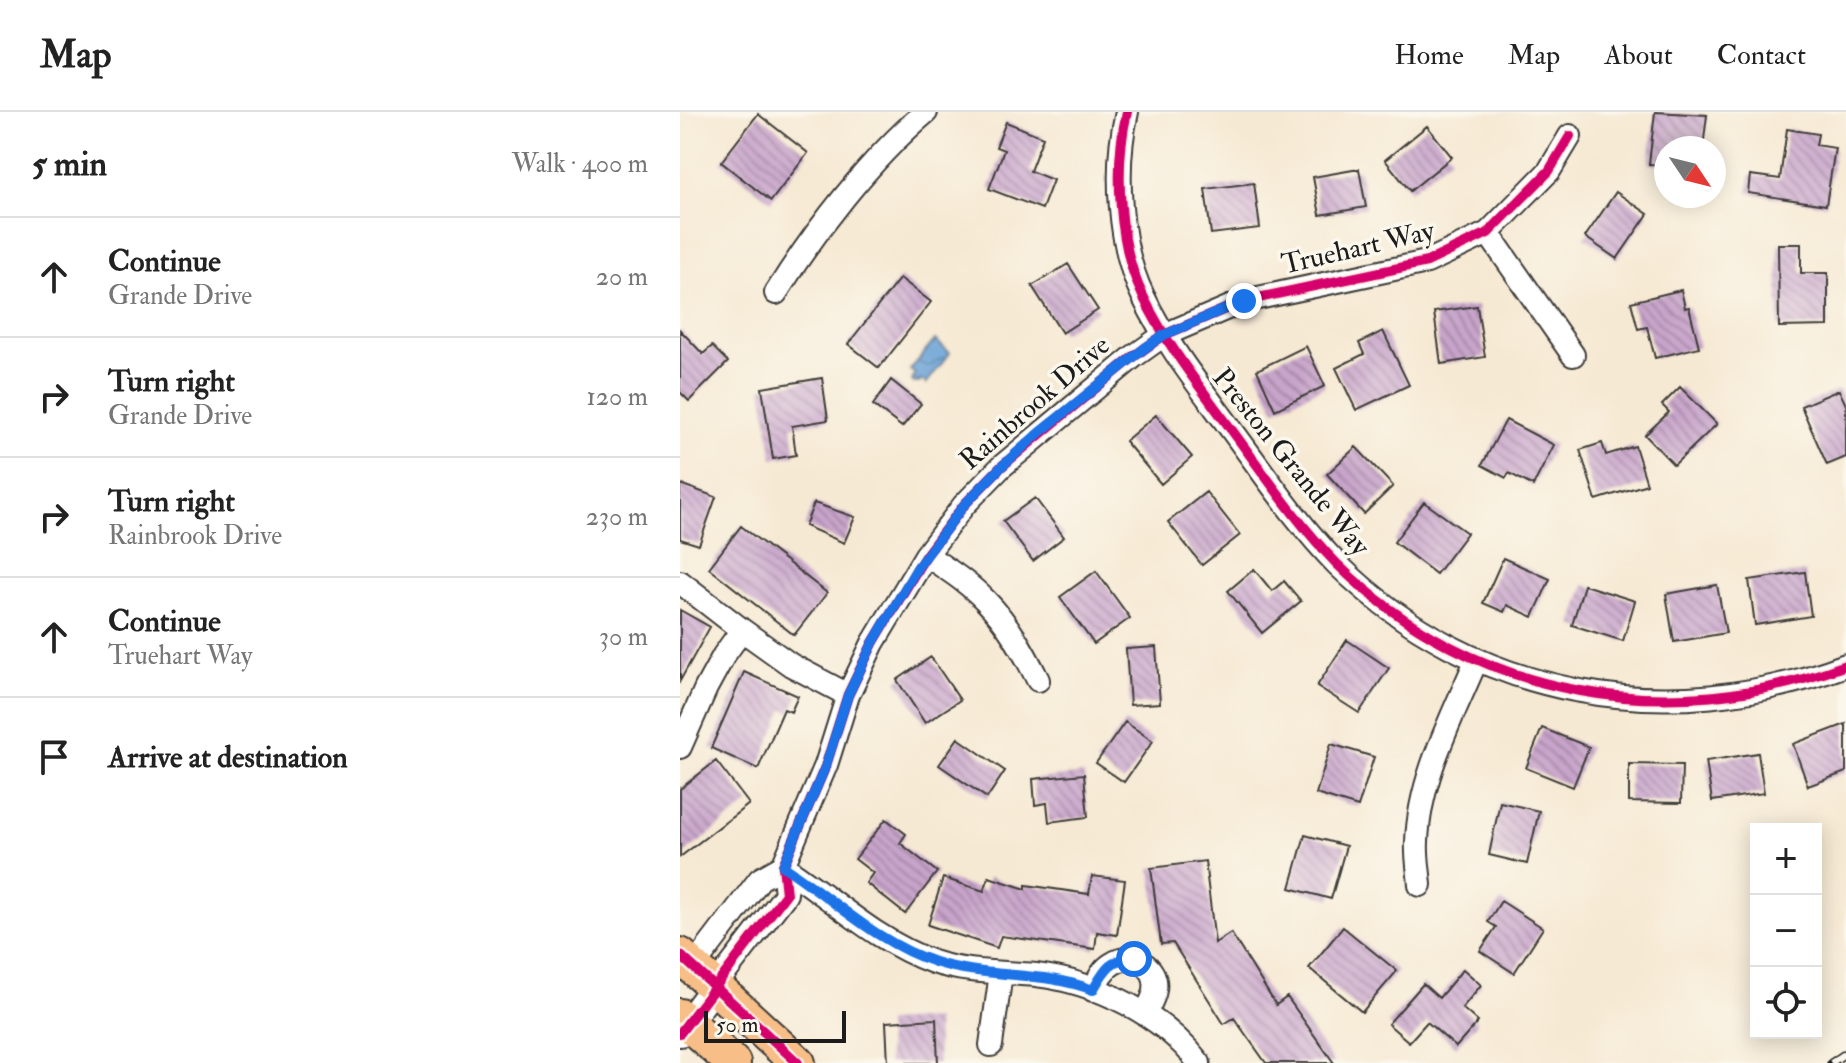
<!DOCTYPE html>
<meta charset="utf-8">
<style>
:root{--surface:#fff;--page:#f6f6f6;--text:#222;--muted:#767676;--line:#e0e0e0}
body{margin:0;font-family:"IM FELL Double Pica",serif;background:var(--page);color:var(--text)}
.controls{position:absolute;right:24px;bottom:24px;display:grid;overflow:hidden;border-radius:0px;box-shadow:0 4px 20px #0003}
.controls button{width:72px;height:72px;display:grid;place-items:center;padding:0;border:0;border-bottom:2px solid var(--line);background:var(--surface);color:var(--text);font:40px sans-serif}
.compass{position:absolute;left:974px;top:24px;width:72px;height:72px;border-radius:50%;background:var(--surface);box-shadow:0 4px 20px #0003;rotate:125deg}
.scale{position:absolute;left:24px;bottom:20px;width:142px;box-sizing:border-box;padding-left:8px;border:4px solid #1c1c1c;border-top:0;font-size:22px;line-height:28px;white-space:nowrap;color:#1c1c1c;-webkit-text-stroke:6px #fbf7ec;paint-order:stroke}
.stop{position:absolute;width:24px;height:24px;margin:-18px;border:6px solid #1a73e8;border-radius:50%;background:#fff}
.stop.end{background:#1a73e8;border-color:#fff;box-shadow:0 2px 8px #0008}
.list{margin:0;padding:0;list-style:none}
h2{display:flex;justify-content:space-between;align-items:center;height:104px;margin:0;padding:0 32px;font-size:34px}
h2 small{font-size:26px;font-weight:400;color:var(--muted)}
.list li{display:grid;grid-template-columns:52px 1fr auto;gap:24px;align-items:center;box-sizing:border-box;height:120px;padding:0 32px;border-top:2px solid var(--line)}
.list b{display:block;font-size:30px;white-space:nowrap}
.list p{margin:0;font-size:26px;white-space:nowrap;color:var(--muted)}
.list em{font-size:26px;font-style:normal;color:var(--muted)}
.icon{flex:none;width:44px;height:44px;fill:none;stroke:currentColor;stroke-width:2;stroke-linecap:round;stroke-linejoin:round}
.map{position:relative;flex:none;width:1166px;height:951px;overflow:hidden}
header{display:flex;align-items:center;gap:48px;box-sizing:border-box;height:112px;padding:0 40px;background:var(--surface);border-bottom:2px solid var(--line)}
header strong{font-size:38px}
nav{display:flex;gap:44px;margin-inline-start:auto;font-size:28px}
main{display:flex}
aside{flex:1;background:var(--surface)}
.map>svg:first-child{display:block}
</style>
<header>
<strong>Map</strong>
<nav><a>Home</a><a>Map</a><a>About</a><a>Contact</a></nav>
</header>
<main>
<aside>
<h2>5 min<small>Walk · 400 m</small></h2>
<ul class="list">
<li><svg class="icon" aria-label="ahead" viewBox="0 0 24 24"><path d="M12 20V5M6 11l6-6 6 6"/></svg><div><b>Continue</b><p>Grande Drive</p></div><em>20 m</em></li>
<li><svg class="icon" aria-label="right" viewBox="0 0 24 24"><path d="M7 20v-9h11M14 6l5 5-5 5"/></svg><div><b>Turn right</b><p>Grande Drive</p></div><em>120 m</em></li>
<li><svg class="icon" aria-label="right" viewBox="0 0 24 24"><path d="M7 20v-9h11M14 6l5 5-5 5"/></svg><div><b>Turn right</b><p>Rainbrook Drive</p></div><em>230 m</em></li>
<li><svg class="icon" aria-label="ahead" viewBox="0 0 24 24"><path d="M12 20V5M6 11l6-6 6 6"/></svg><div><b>Continue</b><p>Truehart Way</p></div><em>30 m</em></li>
<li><svg class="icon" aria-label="arrive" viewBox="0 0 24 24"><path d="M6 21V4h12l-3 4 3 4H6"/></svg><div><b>Arrive at destination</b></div></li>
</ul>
</aside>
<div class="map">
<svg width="1166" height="951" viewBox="0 0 1166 951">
<defs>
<pattern id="water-waves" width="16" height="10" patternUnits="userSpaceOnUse" patternTransform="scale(2)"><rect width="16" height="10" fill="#67a0d6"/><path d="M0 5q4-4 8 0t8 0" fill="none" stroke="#5482ad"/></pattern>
<pattern id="building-back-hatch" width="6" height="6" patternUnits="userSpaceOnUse" patternTransform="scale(2)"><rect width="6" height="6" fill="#c8a4cb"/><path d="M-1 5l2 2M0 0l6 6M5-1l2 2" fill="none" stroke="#a285a4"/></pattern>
</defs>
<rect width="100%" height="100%" fill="#fbf7ec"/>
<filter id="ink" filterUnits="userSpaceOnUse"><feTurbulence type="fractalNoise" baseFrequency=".0125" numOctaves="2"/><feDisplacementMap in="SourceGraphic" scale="16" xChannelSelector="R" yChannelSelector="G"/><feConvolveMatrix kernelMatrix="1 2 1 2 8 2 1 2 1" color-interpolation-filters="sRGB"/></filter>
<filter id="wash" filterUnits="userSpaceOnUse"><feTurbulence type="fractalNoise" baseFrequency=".006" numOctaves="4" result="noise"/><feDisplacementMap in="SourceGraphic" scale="32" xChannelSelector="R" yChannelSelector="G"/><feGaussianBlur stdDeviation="1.8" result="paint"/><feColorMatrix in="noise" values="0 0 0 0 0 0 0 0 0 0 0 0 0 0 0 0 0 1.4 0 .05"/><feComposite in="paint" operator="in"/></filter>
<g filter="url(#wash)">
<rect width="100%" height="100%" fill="#f6e9d3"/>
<!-- water -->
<path fill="url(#water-waves)" stroke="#425e79" stroke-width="2" d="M255,228L270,241L246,272L242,268L239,271H234L232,269L235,262L230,258Z"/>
<g id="blocks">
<!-- building -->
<path fill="url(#building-back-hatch)" d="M975,0L1027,3L1023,36H986V54L969,52Z
M78,2L128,41L91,89L41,50Z
M326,10L363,25L350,59L373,68L362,97L309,77L324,38L316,35Z
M747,14L772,45L730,79L705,48Z
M1107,17L1138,22L1136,33L1155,36L1146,93L1068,81L1070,63L1100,67Z
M679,57L686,95L640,103L633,65Z
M574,71L580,116L531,122L525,77Z
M936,80L968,102L937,147L905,125Z
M1098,132H1121V161H1148V214L1099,215Z
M388,152L418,198L382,221L352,174Z
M220,166L251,190L199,256L168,232Z
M1001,178L1005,196L1009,195L1019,235L975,246L967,215L958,217L951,190Z
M797,194L805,245L761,252L754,200Z
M0,218L23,242L32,234L48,250L9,289L0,280Z
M703,219L729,273L676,298L656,256L684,242L679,231Z
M626,234L645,274L595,298L577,258Z
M142,266L148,308L112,314L116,343L93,347L82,276Z
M211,268L241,292L222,315L193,293Z
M1000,275L1037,312L994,353L965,323L989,300L982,293Z
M1159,278L1166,293V345L1147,353L1121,294Z
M476,303L512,345L481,372L445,329Z
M826,308L874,333L853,374L829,361L826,366L802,353Z
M922,331L926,343L955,334L967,372L916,388L900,338Z
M676,335L713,374L684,402L647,362Z
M0,372L36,385L19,433L0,427Z
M526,380L560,423L522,453L488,410Z
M355,386L384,425L353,449L323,409Z
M744,390L787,421L756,462L714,430Z
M134,391L175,405L164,431L125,414Z
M61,414L147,481L114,523L29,456Z
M823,446L870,467L853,505L827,493L824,500L803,491Z
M574,457L592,479L604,469L621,489L582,521L548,479Z
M416,459L450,506L414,532L380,485Z
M1125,460L1131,504L1075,513L1069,468Z
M904,473L955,489L943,529L892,513Z
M1037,473L1046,521L994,530L986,482Z
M0,498L30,515L0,569Z
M667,528L709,556L679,601L637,574Z
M476,535L480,591L450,593L446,537Z
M251,545L280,588L245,611L217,568Z
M64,560L118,584L111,600L104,597L78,657L31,636Z
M445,610L473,629L444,670L416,651Z
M1166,612V660L1128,674L1113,632Z
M862,616L909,635L893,675L846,656Z
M278,626L325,659L307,686L259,653Z
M651,632L694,645L678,695L636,682Z
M1078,641L1084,681L1032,689L1026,649Z
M36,649L69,692L0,745V677Z
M949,652L1002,653L1001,691L949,690Z
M404,662L408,705L369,710L367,691L355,693L353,667Z
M820,690L859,699L847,752L809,743Z
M206,707L226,722L220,731L257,760L225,802L186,771L193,761L175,747Z
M625,723L666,734L651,787L610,776Z
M525,749L535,831L551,821L596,893L607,885L654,951H586L554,906L544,912L493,831L481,832L471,756Z
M412,764L445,768L437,823L417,820L415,837L321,824L317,836L248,813L263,766L304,779L309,765L346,777V773L409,782Z
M821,789L863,816L834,861L800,839L816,815L808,810Z
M663,815L717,859L682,900L629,856Z
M783,857L801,873L782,896L798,910L776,935L747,910L729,930L708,912L743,872L759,886Z
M256,907L258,951H208L206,910Z"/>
</g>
</g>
<g filter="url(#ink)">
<use href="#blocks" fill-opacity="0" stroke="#3d3b37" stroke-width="2"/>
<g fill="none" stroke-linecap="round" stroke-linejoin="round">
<defs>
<path id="minor" d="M447,0C434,54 438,133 463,184C484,228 513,266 542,305C579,354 614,408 657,452C794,587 988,620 1166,553
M808,121L893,243
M96,181C134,120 190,47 246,0
M246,443C267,457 289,471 306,489C328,511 344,540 358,568
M0,470L62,518L44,543L26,576L0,635
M62,518L111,553L168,583
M103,754C152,786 197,830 253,850C286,861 321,860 356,863C416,870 482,902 519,951
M740,773C739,759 736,744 737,730C739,667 772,606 796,549
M14,854L80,767L103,754
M35,874L106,782L103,754L146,653L168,583L193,531L246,443L284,393L321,355L453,245L484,223L564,189L747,150L808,121L869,59L890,24
M413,878C418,868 422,858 432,852C451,839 479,853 475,878C474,886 469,894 465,902
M311,933L321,861"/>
<path id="tertiary" d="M0,921L35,874"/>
<path id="primary" d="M0,843L118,951
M0,904L53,951"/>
</defs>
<!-- minor casing -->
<use href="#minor" stroke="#3d3b37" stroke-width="26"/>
<!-- tertiary casing -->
<use href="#tertiary" stroke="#3d3b37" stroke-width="30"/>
<!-- primary casing -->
<use href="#primary" stroke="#3d3b37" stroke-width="38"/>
<!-- minor -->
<use href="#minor" stroke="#fff" stroke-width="22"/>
<!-- tertiary -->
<use href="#tertiary" stroke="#fff" stroke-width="26"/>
<!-- primary -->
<use href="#primary" stroke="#f7be88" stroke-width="34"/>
<defs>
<path id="rail" d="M1151,951L1166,941"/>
</defs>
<!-- rail casing -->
<use href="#rail" stroke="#1c1c1c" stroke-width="9"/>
<!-- rail -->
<use href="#rail" stroke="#fbf7ec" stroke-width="6" stroke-dasharray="18" stroke-linecap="butt"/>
<defs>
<path id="cycleway" d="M447,0C434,54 438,133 463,184C484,228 513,266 542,305C579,354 614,408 657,452C794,587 988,620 1166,553
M0,843L118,951
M0,921L106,782L103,754L146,653L168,583L193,531L246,443L284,393L321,355L453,245L484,223L564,189L747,150L808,121L869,59L890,24"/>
</defs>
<!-- cycleway casing -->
<use href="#cycleway" stroke="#fbf7ec" stroke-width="15"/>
<!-- cycleway -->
<use href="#cycleway" stroke="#d6006c" stroke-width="10"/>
</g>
</g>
<g fill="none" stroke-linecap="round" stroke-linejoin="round" filter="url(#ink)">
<!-- route -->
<path stroke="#1a73e8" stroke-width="10" d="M454,847C431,844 423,861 413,878C362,858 306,867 255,850C198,832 152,786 103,754L146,653L168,583L193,531L237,456L284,393L321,355L359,321L465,236L484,223L564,189"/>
</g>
<g text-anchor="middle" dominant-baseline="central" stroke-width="7" stroke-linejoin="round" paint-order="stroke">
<!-- street labels -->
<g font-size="28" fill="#1c1c1c" stroke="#fbf7ec">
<text transform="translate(678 136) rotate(-13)">Truehart Way</text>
<text transform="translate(355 291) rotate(-41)">Rainbrook Drive</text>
<text transform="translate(611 350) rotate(51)">Preston Grande Way</text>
</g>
</g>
</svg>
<div class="controls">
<button>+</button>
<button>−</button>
<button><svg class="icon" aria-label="locate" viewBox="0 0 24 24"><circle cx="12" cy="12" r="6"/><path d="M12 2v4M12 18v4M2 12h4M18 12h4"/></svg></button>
</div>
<svg class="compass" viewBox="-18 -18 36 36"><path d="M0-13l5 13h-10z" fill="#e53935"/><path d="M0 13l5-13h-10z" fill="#767676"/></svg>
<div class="scale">50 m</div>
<div class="stop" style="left:454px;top:847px"></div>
<div class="stop end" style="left:564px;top:189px"></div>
</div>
</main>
